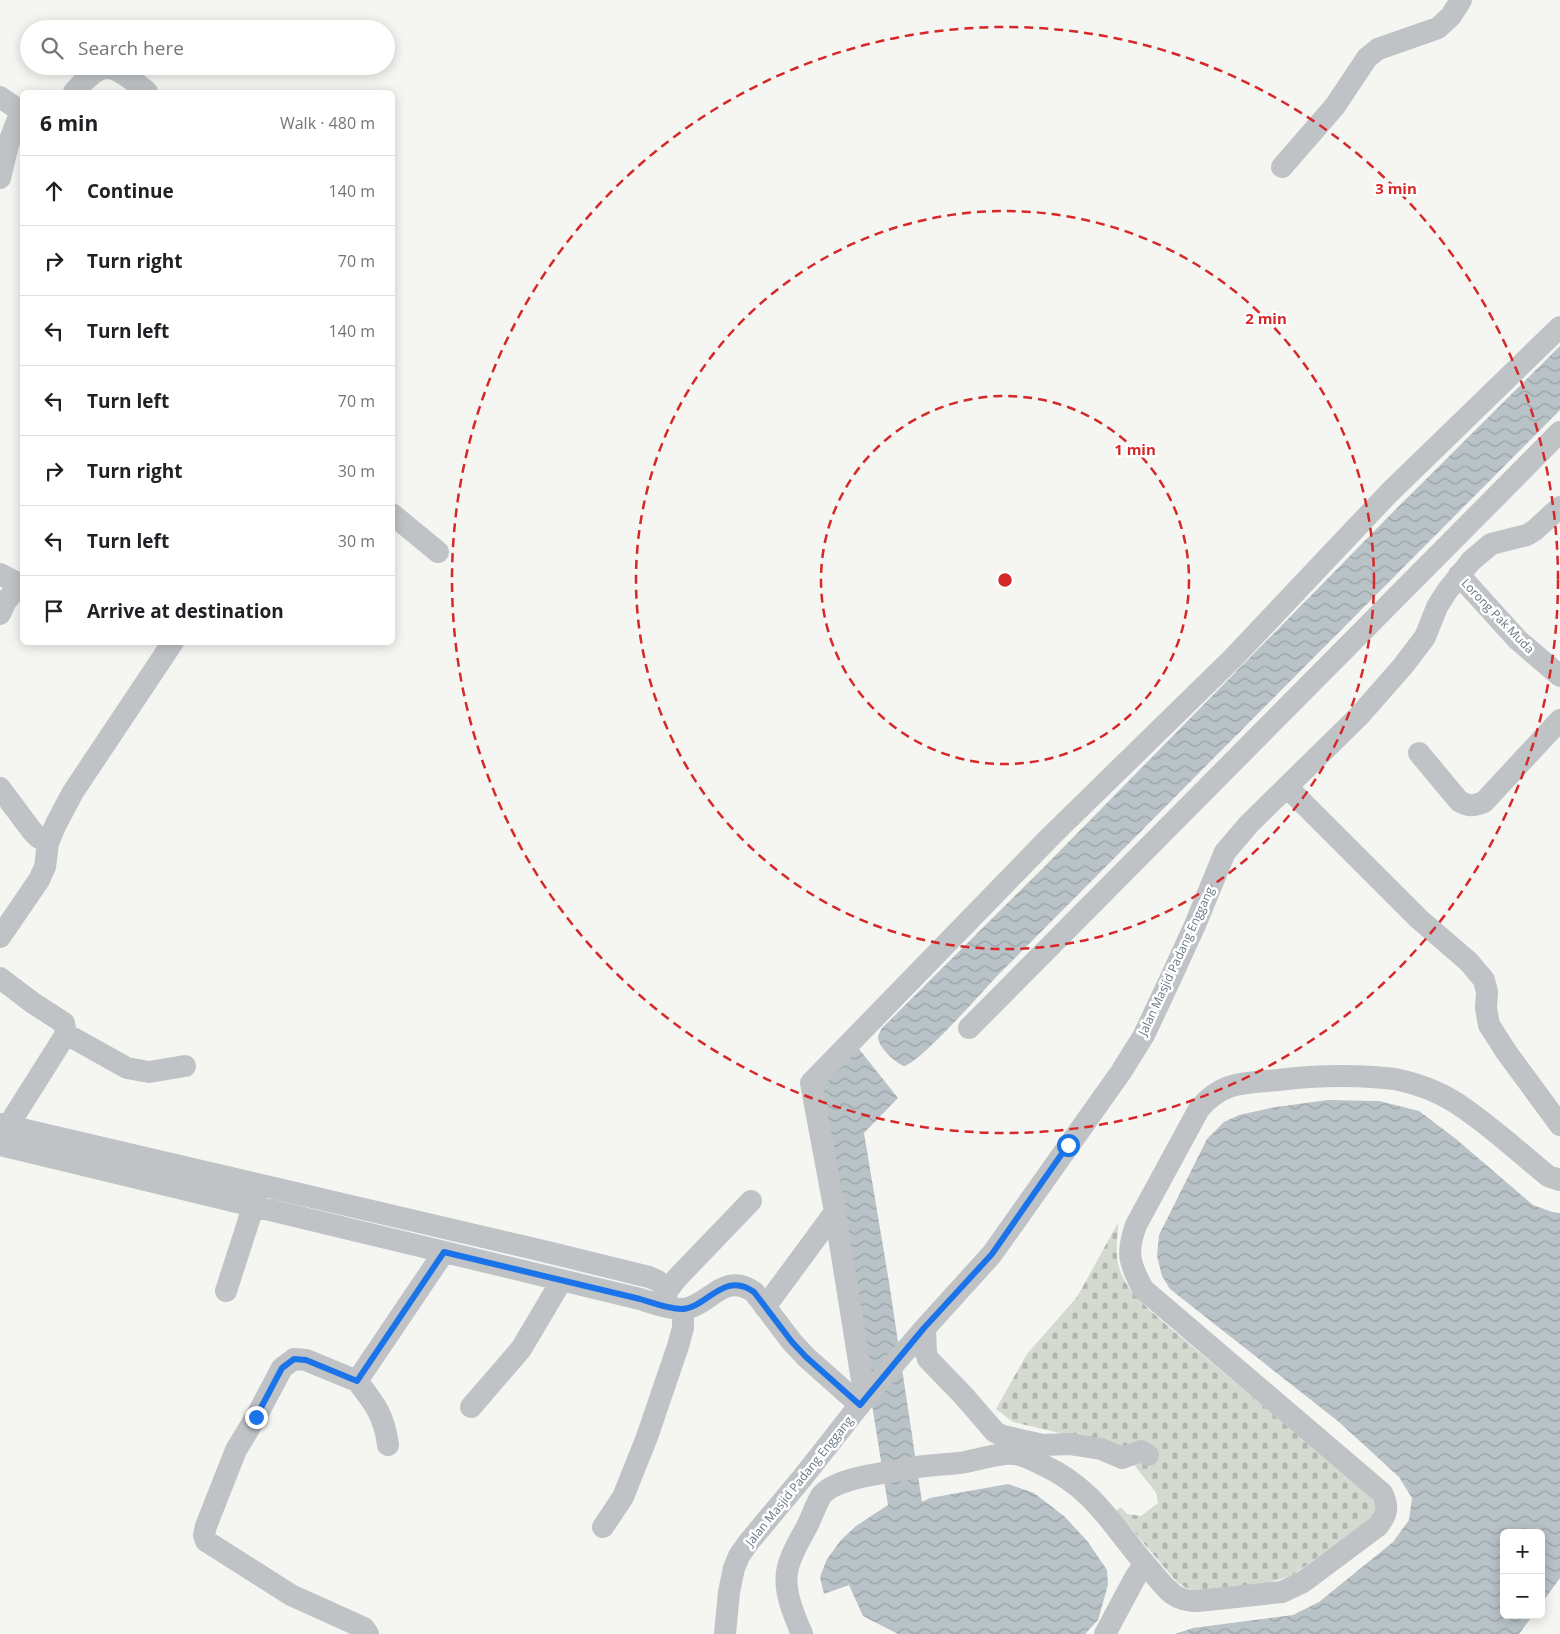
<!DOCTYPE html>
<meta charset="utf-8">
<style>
:root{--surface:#fff;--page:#f2f2f2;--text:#202124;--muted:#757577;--line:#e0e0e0}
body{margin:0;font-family:"Open Sans",sans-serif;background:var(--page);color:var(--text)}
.controls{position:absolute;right:15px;bottom:15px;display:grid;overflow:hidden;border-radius:8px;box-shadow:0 2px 12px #0003}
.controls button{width:45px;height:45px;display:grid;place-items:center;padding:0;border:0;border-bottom:1px solid var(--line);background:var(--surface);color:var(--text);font:25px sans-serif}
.stop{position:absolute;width:15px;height:15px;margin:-11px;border:4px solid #1a73e8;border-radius:50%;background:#fff}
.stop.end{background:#1a73e8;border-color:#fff;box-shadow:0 1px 5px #0008}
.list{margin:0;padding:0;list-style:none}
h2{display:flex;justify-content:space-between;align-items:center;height:65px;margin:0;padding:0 20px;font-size:21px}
h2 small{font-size:16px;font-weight:400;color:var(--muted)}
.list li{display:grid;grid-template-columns:32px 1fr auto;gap:15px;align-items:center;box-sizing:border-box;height:70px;padding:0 20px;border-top:1px solid var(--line)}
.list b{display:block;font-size:19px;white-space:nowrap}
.list em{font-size:16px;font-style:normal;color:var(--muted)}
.icon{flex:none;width:28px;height:28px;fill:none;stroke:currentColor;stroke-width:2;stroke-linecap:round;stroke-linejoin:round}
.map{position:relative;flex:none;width:1560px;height:1634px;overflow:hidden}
.search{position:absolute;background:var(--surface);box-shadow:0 2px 12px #0003;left:20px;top:20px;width:375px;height:55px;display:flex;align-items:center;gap:12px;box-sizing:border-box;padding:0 18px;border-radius:28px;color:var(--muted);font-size:19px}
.panel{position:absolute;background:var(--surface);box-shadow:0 2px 12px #0003;left:20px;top:90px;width:375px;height:555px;border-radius:8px}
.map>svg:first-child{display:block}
</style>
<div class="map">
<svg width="1560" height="1634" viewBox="0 0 1560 1634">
<defs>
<pattern id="cemetery-stones" width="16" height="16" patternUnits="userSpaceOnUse" patternTransform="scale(1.25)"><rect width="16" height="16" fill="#d5dad1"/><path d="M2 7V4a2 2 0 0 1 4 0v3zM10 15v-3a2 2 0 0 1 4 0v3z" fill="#b1b5af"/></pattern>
<pattern id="water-waves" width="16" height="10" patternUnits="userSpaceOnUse" patternTransform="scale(1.25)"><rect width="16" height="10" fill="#b8c2c7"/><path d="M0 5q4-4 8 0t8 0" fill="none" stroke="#99a2a7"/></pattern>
</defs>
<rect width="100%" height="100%" fill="#f5f5f2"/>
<!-- cemetery -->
<path fill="url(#cemetery-stones)" d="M1118,1223C1118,1234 1116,1246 1117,1257C1120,1288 1148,1308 1169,1327L1367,1493C1377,1505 1378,1506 1370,1519L1293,1575L1262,1585L1200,1591C1190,1590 1185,1588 1177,1582L1116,1511L1121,1507L1127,1514L1141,1516L1158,1503L1157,1494L1120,1447L1013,1422L996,1409L1027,1354L1077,1297Z"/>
<!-- water -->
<path fill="url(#water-waves)" d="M1560,346V410L997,976C982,992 920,1063 904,1066C895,1063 877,1046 878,1036C879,1034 881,1030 882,1028L1046,865L1393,512Z
M855,1044L898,1098L864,1133L889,1282L922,1502L930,1498L1008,1484L1034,1493L1065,1517L1088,1542L1107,1570L1108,1585L1098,1620L1085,1634H898L863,1616L849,1585L824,1594L820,1577L827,1559L841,1540L856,1526L888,1505L820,1079Z
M1328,1100L1379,1101L1419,1111L1456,1139L1533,1205L1552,1212L1560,1213V1578L1541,1604V1533H1504V1615H1533L1519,1634H1175L1193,1628L1293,1615L1319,1602L1393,1542L1409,1520L1412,1498L1399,1477L1339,1422L1170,1289L1162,1276L1157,1256L1159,1235L1207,1139L1224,1122L1239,1115L1276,1107Z"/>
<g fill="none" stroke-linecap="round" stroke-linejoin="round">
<!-- minor -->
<path stroke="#bfc3c6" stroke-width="22" d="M74,92C81,84 94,69 106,68C119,67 137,84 147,92
M0,97L22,112
M1282,167L1335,106L1367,58L1378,49L1438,28L1451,16L1461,0
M0,178L8,145L21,111
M392,514L438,552
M0,574L19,584
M1459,575L1518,640L1560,676
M0,614L6,601L22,582
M1419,753L1459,801C1469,807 1474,806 1484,802L1560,720
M0,788L32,831L38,837L48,843L56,824L73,792L173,642
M1288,788L1419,919L1469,962L1484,980L1487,992L1486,1008L1489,1025L1507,1053L1560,1125
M0,937L39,880L45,867L48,843
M0,978L33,1003L64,1023L66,1034L8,1126
M969,1028L1560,432
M66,1034L127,1068L149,1072L185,1066
M0,1124L539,1250L649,1277L658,1281L667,1291
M0,1145L640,1299C653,1303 668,1309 682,1309C708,1308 723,1270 754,1292L792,1342L806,1357L860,1405
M835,1212L865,1399
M226,1291L258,1192
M665,1303L667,1291L677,1278L751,1201
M765,1307L835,1212L811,1083L1051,836L1233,658L1389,493L1560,327
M925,1328L926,1353L928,1359L963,1395L995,1432L1003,1436L1043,1445L1069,1444L1101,1449L1122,1458L1141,1451L1148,1455
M357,1381C375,1404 384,1415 388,1445
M471,1407L521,1349L562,1280
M603,1527L623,1497L647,1437L678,1346L683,1328V1309
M368,1634L364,1628L291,1595L206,1541L204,1535L206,1526L236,1450L256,1417L282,1368L294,1359L306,1360L357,1381L444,1252
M725,1634L729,1592L734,1568L739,1556L748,1543L803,1477L869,1393L925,1328L992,1254L1121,1072L1144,1035L1168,984L1195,925L1225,852L1249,824L1359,716L1403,666L1425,637L1437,607L1447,591L1471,561L1491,544L1527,535L1535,530L1560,507
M802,1634C794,1615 784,1593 787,1572C789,1558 798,1543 805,1530C811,1520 815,1506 821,1496C834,1478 885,1473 906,1469C924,1465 941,1465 959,1463C974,1461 1001,1452 1015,1454C1024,1455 1034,1461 1043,1465C1097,1490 1115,1531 1152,1572C1160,1581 1169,1594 1180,1598C1186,1601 1192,1601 1198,1601L1282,1592L1303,1582L1378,1526C1387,1514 1389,1507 1382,1493L1143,1289C1129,1263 1126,1253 1136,1225L1199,1109C1222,1081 1245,1083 1278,1080C1309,1076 1341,1075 1373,1077C1381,1078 1391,1078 1399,1080C1422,1085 1446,1095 1465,1109C1494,1129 1521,1154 1548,1176L1560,1180
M1105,1634L1136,1576L1145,1564"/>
</g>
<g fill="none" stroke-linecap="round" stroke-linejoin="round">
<!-- route -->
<path stroke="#1a73e8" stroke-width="6" d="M256,1417L282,1368L294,1359L306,1360L357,1381L444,1252L640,1299C653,1303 668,1309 682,1309C707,1308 724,1270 754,1292L792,1342L806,1357L860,1405L924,1328L992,1254L1068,1145"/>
</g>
<!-- distance rings -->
<g fill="none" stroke="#d62828" stroke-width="2.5" stroke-dasharray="9 6">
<circle cx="1005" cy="580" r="184"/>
<circle cx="1005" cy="580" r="369"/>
<circle cx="1005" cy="580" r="553"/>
</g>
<g text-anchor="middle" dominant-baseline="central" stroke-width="5" stroke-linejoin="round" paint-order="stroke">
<!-- street labels -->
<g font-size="12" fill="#667581" stroke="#fff">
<text transform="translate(1498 616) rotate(46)">Lorong Pak Muda</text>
<text transform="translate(1176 961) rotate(-65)">Jalan Masjid Padang Enggang</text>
<text transform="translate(799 1481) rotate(-51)">Jalan Masjid Padang Enggang</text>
</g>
</g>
<circle cx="1005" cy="580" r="8" fill="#d62828" stroke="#fff" stroke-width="2.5"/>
<g font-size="15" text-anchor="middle" font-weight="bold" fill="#d62828" stroke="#fff" stroke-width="5" stroke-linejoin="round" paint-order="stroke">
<text x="1396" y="194">3 min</text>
<text x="1266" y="324">2 min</text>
<text x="1135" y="455">1 min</text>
</g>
</svg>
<div class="controls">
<button>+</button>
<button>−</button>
</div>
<div class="stop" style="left:1068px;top:1145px"></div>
<div class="stop end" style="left:256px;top:1417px"></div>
<div class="search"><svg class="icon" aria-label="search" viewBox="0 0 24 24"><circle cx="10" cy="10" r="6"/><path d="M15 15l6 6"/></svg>Search here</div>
<section class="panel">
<h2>6 min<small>Walk · 480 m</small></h2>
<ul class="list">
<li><svg class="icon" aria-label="ahead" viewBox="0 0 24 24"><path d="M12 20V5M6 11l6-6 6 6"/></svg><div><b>Continue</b></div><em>140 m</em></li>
<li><svg class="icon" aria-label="right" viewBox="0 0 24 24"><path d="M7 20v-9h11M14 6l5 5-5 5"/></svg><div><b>Turn right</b></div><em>70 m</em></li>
<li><svg class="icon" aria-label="left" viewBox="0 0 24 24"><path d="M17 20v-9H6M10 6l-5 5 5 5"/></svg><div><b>Turn left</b></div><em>140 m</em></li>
<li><svg class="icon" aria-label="left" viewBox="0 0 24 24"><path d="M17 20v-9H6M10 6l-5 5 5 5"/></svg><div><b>Turn left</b></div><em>70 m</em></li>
<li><svg class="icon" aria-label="right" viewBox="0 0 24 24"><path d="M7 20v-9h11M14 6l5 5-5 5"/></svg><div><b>Turn right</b></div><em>30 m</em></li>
<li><svg class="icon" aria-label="left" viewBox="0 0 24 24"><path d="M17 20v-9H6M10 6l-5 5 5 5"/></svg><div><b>Turn left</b></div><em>30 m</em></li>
<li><svg class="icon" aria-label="arrive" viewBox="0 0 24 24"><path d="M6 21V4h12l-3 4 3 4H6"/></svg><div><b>Arrive at destination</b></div></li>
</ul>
</section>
</div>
